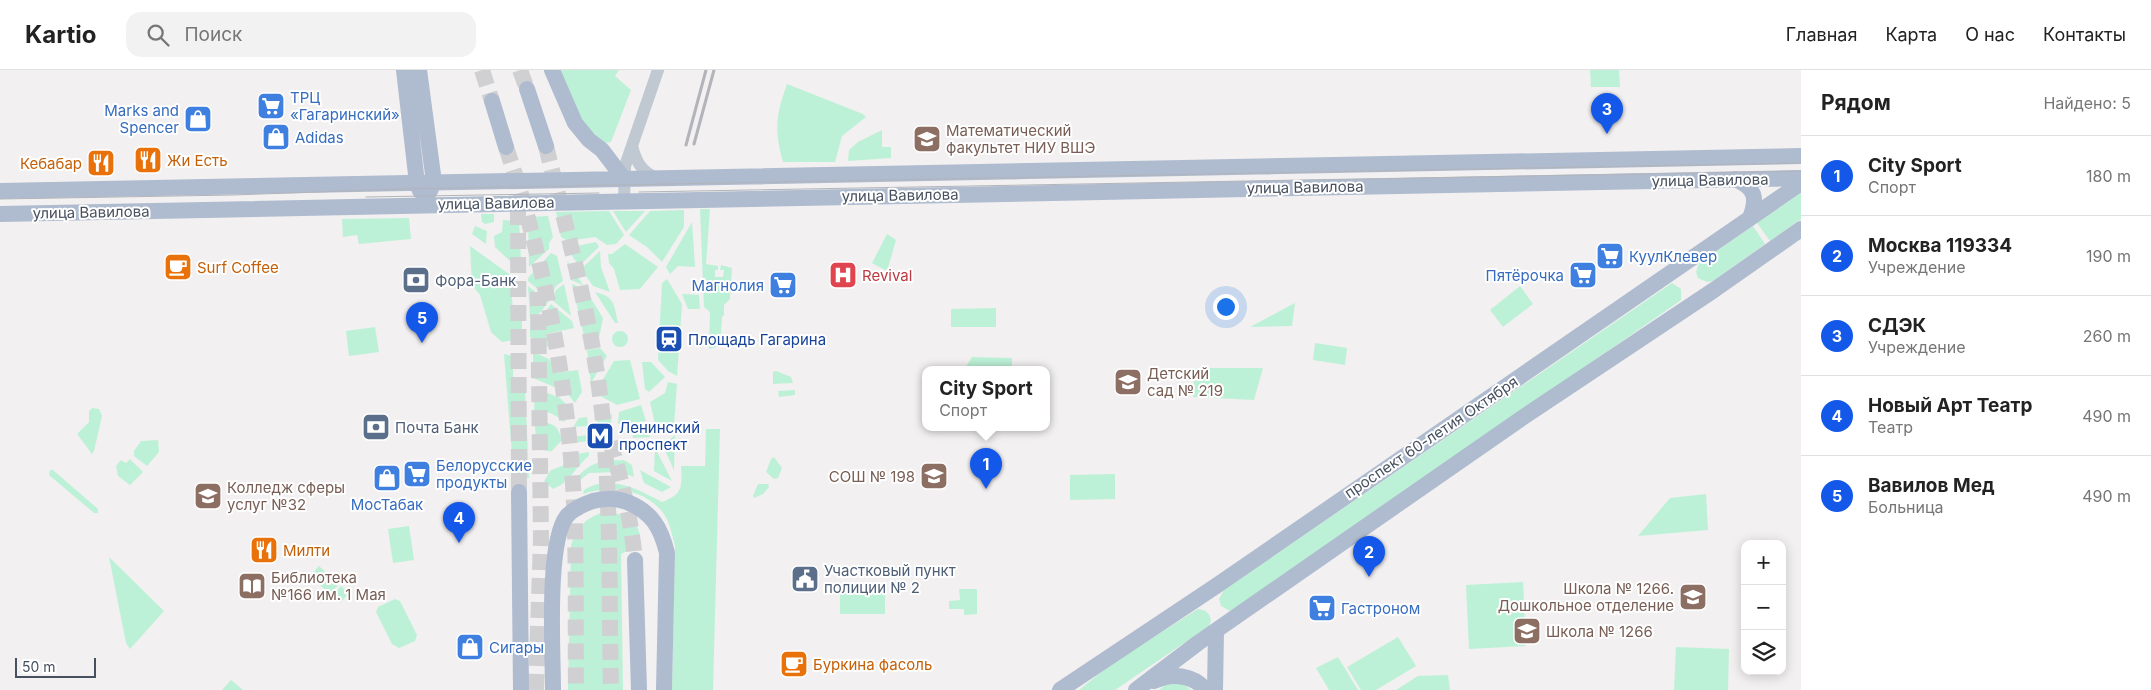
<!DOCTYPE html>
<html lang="ru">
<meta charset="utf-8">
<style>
:root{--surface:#fff;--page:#f2f2f2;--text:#222;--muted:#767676;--line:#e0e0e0;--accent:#1358e9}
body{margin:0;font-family:Inter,sans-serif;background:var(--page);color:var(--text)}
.controls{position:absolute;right:15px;bottom:15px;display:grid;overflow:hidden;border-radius:10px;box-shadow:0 2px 12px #0003}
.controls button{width:45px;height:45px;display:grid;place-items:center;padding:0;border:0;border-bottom:1px solid var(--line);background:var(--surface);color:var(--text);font:25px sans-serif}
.scale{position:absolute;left:15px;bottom:12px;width:81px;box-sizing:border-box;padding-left:5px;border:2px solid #47505e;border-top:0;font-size:14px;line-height:18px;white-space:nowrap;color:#47505e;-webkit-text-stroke:4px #fff;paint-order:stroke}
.you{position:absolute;left:1225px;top:236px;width:18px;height:18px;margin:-12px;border:4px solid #fff;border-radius:50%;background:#1a73e8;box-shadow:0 0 0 8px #1a73e833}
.badge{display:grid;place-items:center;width:32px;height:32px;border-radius:50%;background:var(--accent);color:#fff;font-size:16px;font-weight:700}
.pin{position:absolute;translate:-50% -41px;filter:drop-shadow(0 1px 2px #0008)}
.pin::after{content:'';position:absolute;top:26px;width:18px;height:15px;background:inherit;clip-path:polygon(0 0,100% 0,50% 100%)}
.popup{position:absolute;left:922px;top:296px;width:128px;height:65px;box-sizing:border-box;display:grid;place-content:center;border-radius:10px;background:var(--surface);filter:drop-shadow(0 1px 4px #0005);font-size:16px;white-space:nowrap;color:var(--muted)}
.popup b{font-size:19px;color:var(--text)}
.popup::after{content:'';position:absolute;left:50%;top:100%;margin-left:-10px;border:10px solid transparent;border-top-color:var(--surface)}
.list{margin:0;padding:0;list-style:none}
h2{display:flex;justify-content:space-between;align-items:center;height:65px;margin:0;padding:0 20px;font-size:21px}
h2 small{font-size:16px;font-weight:400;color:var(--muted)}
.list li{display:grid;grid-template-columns:32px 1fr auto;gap:15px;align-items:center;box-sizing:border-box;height:80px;padding:0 20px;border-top:1px solid var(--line)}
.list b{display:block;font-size:19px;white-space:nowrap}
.list p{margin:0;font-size:16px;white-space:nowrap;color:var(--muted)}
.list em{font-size:16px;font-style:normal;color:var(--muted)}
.icon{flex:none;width:28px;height:28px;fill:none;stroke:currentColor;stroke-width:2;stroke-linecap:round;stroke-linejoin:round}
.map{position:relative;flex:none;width:1801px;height:620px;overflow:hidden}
header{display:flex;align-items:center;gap:30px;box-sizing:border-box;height:70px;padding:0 25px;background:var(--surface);border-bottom:1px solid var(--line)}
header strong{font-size:24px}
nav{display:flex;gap:28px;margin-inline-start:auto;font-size:18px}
.search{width:350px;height:45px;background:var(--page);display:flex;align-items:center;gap:12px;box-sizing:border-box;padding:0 18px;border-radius:15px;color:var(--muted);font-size:19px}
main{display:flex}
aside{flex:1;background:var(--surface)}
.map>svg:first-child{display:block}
</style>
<header>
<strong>Kartio</strong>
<div class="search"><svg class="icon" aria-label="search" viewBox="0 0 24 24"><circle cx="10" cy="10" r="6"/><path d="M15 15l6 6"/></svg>Поиск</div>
<nav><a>Главная</a><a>Карта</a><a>О нас</a><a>Контакты</a></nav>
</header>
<main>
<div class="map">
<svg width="1801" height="620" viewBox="0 0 1801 620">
<rect width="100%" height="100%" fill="#f2f0f0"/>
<!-- green -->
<path fill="#bdf1d7" d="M559,0H619L615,6L631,20L611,72L606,73C578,55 572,28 559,0Z
M1590,0H1619L1620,17H1591Z
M787,14L863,44L866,47L842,66L835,92H783C774,59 776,45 787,14Z
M882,60V77H891V88L848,91L849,80L858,72Z
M1801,123V149L1770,171L1757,153Z
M700,139H710L706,194L718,196V200H715V207H723L724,200H720L721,195L732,198L730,229L724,235V245L722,247L720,276L709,279L710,242L704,237Z
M684,140V157L662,192L647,177L629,165L650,141Z
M609,141L624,165L616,174L607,175L595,167L568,171L561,167L556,142Z
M613,141H645L626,162Z
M481,144H494V152L485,154L482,152Z
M548,146L553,167L549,173V179L529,197L528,147Z
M409,148L411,169L359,174L357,165L343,167L342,149Z
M503,150L519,151L521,190L512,193L495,177L494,166L502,162Z
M692,152L695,197L678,196L670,204L666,197Z
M475,156L487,161L486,174L472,164Z
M1753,156L1765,174L1713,211L1707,212L1698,208L1696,202L1699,193Z
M887,164L896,170L887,201L872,193Z
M596,172L599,177L579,196L570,183L577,176Z
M625,174L658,197L640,219L620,220L614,199L609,193L608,184H612Z
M470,176L509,204L513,238L522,251V269L502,272L491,262L480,225L472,215Z
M600,181L601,197L610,222L593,216L581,199Z
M551,183L557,186L563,211L556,216L550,229L528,211V208Z
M567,190L583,215L571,210Z
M667,209L682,234L677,306L668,301L658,290L662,213Z
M1672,213L1681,219V230L1677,233L1237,538L1230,541L1221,536L1219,529L1224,520Z
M564,214L571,246L552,230L556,220Z
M572,214L585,219L603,248L599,268L585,270Z
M528,216L548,232L541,242L530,249Z
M1520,216L1533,234L1503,257L1490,240Z
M595,222C615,227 614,234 618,253H615Z
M682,224L699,225L700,239H688Z
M1295,233L1292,256L1250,257Z
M551,234L572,251L574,258L546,264L548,277L530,267V252L542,246Z
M996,238V257H951V239Z
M375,257L379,282L349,286L346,261Z
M612 269a8 8 0 1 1 16 0a8 8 0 1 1-16 0Z
M1315,273L1347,278L1345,295L1313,290Z
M600,278L607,286L591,313L587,280Z
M533,282L549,289L556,303L578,300L582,322L575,333L566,322L533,308Z
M504,284L513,286V313L525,319L529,408L514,409Z
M972,287L1012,288V300H964Z
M630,290L640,329L617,335L595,323L614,291Z
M642,292H651L665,307L649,322L645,319Z
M1194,298H1263L1254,330L1193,327Z
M776,301L791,307L793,313L773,314V302Z
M668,312L677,314L674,355L657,363L650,332L665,323Z
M535,318L560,328L572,340L564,352C553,343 547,339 534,345Z
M795,320V325L779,327L778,321Z
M641,335L646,351L618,354L619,342Z
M92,338L99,339L102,346L94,381L92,384L77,364L89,352V341Z
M612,344L611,354L597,355V347Z
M587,347L588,356L573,357L579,348Z
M543,352C556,354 558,358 562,370L552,381C536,383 536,369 535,356Z
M706,359H720L713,620H672L675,476C672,464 669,448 660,439C640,418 610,415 583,424L584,420C610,404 637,419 662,432C683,424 682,417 681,396H705Z
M648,361L650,367L633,368L632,362Z
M589,365L590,371L570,373V367Z
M675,365L674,400L663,376Z
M158,370L159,382L147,396L134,386V381L141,371Z
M655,378L672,411L654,401Z
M589,382V386C575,397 570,413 553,419L544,411L551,400L562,396L570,385Z
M774,387L782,398L778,408L774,409L766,402L771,389Z
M130,389L143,402L130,415L118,406L116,396L121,390L126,393Z
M624,390L632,395L634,407L621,402L589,403L580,410L578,406C594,390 603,391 624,390Z
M50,400H53L98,439V443H94L49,405Z
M640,400L671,417L662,422L644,413Z
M1115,404V429L1070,430V405Z
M758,414H768L769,417L763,424L754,428L753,426Z
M1706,424L1708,460L1638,466L1670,428Z
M601,443C618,442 637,446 640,466L635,477L621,484L623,620H568L571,475C577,459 584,449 601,443Z
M409,456L414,490L393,493L388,459Z
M109,487L164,541L130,579L126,573Z
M319,496L339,514L330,524L310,506Z
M1523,512L1526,576L1469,579L1466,515Z
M341,516L349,523L340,533L332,526Z
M959,519H977V544L964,545V539H949V531L960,530Z
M840,520H885V544H840Z
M395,529L400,531L417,565L415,571L399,578L392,574L376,542L378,537Z
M1198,539C1206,540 1209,542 1211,550L1209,556L1115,620H1079L1110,595Z
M1398,567L1416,596L1376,620H1361L1347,597Z
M1676,577L1729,579L1728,620H1674Z
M1338,587L1358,620H1329L1316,598Z
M1448,605L1450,620H1396L1418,606Z
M231,610L243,620H222Z
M1182,613L1191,620H1159L1165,615Z"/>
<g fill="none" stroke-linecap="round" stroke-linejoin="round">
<!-- major-tunnel -->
<path stroke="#d0d0d3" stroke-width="16" stroke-dasharray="16 8" stroke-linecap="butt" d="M482,0L492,31
M520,0L527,19
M546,76C568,166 594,258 603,351C611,440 609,531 611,620
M506,77C539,174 560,276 570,377C578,457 575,539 576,620
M518,139L519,422
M610,372C622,411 631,449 635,490
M536,620L541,469L538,222"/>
<!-- minor -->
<path stroke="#c0c8d2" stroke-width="12" d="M632,76C636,91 641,102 657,108
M624,131L625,96L658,0"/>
<!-- major -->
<path stroke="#afbbcf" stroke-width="16" d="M404,0L417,113L420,121
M419,0L434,112L430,121
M552,0L575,53L589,70L602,80L624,109
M527,19L546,76
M492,31L506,77
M1735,109C1755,118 1758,127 1750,148
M0,121L1801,86
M0,144L1801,108
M519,422L521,620
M635,490L639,620
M1154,611C1172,603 1192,604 1206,620
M553,620C553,583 546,472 567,446C574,438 584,434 593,431C604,428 617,428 627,432C652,442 661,458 667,483L664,620
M1060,620L1216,516L1801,113
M1136,620L1198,573L1522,348L1714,220L1801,159
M1215,620L1216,561"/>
<!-- tram -->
<path stroke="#b2b4ba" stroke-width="1" d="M639,122L1801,101
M366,127L599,123
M0,129L233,125L400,119L1801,93"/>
<!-- rail -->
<path stroke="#b2b4ba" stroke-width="3" d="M694,74L714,0
M686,75L706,0"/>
</g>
<!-- icons -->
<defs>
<symbol id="supermarket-square" viewBox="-11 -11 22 22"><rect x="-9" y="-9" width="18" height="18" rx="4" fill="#3f7fe0" stroke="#fff"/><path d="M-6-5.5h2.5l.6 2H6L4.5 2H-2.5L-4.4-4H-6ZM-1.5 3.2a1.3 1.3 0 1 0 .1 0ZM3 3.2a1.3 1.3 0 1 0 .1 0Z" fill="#fff"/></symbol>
<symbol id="shop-square" viewBox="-11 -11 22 22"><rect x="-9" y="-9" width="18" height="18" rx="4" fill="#3f7fe0" stroke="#fff"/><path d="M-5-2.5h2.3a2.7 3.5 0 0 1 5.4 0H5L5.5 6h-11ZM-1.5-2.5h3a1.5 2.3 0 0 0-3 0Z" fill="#fff"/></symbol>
<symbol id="university-square" viewBox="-11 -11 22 22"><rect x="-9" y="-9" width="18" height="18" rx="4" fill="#8d6e63" stroke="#fff"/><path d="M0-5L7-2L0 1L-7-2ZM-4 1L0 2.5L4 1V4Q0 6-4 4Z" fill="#fff"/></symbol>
<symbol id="restaurant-square" viewBox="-11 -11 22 22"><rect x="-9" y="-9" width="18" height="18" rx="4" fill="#e8710a" stroke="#fff"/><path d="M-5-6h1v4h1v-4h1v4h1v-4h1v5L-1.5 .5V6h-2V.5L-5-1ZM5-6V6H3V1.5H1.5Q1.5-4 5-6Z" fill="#fff"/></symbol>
<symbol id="cafe-square" viewBox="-11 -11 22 22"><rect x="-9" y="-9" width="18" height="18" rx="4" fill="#e8710a" stroke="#fff"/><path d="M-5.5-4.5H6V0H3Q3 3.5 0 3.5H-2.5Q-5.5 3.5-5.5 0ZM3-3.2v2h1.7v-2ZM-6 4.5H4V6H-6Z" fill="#fff"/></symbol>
<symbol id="hospital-square" viewBox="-11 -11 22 22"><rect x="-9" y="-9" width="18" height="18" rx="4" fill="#e0444e" stroke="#fff"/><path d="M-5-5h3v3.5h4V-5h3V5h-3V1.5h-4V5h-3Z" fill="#fff"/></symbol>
<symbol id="bank-square" viewBox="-11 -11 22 22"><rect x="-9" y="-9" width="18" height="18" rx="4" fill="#5c6f8a" stroke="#fff"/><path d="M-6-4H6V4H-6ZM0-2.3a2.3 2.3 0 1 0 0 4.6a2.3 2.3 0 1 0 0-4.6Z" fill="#fff"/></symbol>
<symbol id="station-square" viewBox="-11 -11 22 22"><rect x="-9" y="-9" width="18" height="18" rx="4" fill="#1a4fb4" stroke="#fff"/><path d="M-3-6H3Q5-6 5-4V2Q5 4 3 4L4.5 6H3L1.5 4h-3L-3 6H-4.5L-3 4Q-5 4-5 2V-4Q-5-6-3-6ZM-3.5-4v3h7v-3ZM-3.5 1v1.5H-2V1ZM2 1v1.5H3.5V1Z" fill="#fff"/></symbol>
<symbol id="school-square" viewBox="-11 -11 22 22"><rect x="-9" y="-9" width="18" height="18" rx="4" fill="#8d6e63" stroke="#fff"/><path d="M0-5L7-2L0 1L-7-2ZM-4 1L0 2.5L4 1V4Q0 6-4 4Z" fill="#fff"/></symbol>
<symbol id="metro-square" viewBox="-11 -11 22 22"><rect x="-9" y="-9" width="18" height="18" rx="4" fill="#1a4fb4" stroke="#fff"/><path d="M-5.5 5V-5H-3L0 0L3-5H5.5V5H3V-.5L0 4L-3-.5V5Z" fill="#fff"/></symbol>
<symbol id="civic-square" viewBox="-11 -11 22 22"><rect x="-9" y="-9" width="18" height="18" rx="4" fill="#5c6f8a" stroke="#fff"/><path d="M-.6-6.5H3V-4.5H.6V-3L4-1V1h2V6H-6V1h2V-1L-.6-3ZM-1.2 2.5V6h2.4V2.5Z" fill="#fff"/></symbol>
<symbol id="library-square" viewBox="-11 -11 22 22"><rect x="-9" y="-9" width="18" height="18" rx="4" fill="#8d6e63" stroke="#fff"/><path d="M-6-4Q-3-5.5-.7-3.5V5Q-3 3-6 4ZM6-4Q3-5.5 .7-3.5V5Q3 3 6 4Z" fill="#fff"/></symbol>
</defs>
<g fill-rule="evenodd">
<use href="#supermarket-square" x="255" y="20" width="32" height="32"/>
<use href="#shop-square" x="182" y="33" width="32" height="32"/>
<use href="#shop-square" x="260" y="51" width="32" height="32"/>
<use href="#university-square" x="911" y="53" width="32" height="32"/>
<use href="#restaurant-square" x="132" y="74" width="32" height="32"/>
<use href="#restaurant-square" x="85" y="77" width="32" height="32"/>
<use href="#supermarket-square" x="1594" y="170" width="32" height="32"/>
<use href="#cafe-square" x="162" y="181" width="32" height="32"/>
<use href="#hospital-square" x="827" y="189" width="32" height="32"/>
<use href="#supermarket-square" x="1567" y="189" width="32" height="32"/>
<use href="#bank-square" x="400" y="194" width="32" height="32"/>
<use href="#supermarket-square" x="767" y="199" width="32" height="32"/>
<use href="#station-square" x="653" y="253" width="32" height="32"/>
<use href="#school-square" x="1112" y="296" width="32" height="32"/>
<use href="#bank-square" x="360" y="341" width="32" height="32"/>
<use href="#metro-square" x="584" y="350" width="32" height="32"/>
<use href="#supermarket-square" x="401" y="388" width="32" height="32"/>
<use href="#school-square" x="918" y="390" width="32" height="32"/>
<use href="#shop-square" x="371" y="392" width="32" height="32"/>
<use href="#university-square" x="192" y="410" width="32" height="32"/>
<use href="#restaurant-square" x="248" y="464" width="32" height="32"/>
<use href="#civic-square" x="789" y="493" width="32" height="32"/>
<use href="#library-square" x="236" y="500" width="32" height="32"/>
<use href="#school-square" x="1677" y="511" width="32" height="32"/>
<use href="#supermarket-square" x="1306" y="522" width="32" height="32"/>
<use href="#school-square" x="1511" y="545" width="32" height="32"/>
<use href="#shop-square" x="454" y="561" width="32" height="32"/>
<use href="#cafe-square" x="778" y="578" width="32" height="32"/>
</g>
<g text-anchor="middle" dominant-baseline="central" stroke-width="4" stroke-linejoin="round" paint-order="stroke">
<!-- shop labels -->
<g font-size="15" fill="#366cbe" stroke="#fff" text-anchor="start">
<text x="290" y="27">ТРЦ<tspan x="290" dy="17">«Гагаринский»</tspan></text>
<text x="179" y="40" text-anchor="end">Marks and<tspan x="179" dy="17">Spencer</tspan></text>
<text x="295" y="67">Adidas</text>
<text x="1629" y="186">КуулКлевер</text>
<text x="1564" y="205" text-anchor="end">Пятёрочка</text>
<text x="764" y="215" text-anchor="end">Магнолия</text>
<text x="436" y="395">Белорусские<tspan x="436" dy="17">продукты</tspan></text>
<text x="387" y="434" text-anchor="middle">МосТабак</text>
<text x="1341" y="538">Гастроном</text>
<text x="489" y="577">Сигары</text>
</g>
<!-- education labels -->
<g font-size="15" fill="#785e54" stroke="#fff" text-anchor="start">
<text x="946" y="60">Математический<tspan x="946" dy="17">факультет НИУ ВШЭ</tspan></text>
<text x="1147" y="303">Детский<tspan x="1147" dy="17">сад № 219</tspan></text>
<text x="915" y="406" text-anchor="end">СОШ № 198</text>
<text x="227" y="417">Колледж сферы<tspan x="227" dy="17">услуг №32</tspan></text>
<text x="271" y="507">Библиотека<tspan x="271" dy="17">№166 им. 1 Мая</tspan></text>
<text x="1674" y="518" text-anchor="end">Школа № 1266.<tspan x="1674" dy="17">Дошкольное отделение</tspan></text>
<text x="1546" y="561">Школа № 1266</text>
</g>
<!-- food labels -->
<g font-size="15" fill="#c56008" stroke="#fff" text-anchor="start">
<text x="167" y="90">Жи Есть</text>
<text x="82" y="93" text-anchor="end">Кебабар</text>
<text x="197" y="197">Surf Coffee</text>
<text x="283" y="480">Милти</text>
<text x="813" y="594">Буркина фасоль</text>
</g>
<!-- street labels -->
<g font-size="15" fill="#47505e" stroke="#fff">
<text transform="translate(1710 110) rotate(-1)">улица Вавилова</text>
<text transform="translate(1305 117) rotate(-1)">улица Вавилова</text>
<text transform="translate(900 125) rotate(-1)">улица Вавилова</text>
<text transform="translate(496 133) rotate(-1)">улица Вавилова</text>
<text transform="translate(91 142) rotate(-1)">улица Вавилова</text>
<text transform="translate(1431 367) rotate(-34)">проспект 60-летия Октября</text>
</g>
<!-- health labels -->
<g font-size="15" fill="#be3a42" stroke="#fff" text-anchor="start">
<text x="862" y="205">Revival</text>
</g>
<!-- service labels -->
<g font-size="15" fill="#4e5e75" stroke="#fff" text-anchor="start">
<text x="435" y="210">Фора-Банк</text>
<text x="395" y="357">Почта Банк</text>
<text x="824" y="500">Участковый пункт<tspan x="824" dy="17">полиции № 2</tspan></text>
</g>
<!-- transit labels -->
<g font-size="15" fill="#164399" stroke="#fff" text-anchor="start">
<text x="688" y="269">Площадь Гагарина</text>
<text x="619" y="357">Ленинский<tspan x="619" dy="17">проспект</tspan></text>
</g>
</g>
</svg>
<div class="controls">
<button>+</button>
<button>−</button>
<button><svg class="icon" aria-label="layers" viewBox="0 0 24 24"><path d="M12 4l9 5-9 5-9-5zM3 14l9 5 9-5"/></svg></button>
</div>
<div class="scale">50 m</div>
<div class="you"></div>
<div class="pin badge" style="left:986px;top:419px">1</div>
<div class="popup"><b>City Sport</b>Спорт</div>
<div class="pin badge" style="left:1369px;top:507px">2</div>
<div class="pin badge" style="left:1607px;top:64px">3</div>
<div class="pin badge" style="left:459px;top:473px">4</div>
<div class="pin badge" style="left:422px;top:273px">5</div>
</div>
<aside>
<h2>Рядом<small>Найдено: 5</small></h2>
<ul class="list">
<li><span class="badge">1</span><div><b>City Sport</b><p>Спорт</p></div><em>180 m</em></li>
<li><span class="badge">2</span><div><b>Москва 119334</b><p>Учреждение</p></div><em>190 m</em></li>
<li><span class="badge">3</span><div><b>СДЭК</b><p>Учреждение</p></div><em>260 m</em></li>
<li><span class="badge">4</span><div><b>Новый Арт Театр</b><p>Театр</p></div><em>490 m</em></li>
<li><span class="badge">5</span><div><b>Вавилов Мед</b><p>Больница</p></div><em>490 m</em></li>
</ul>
</aside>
</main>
